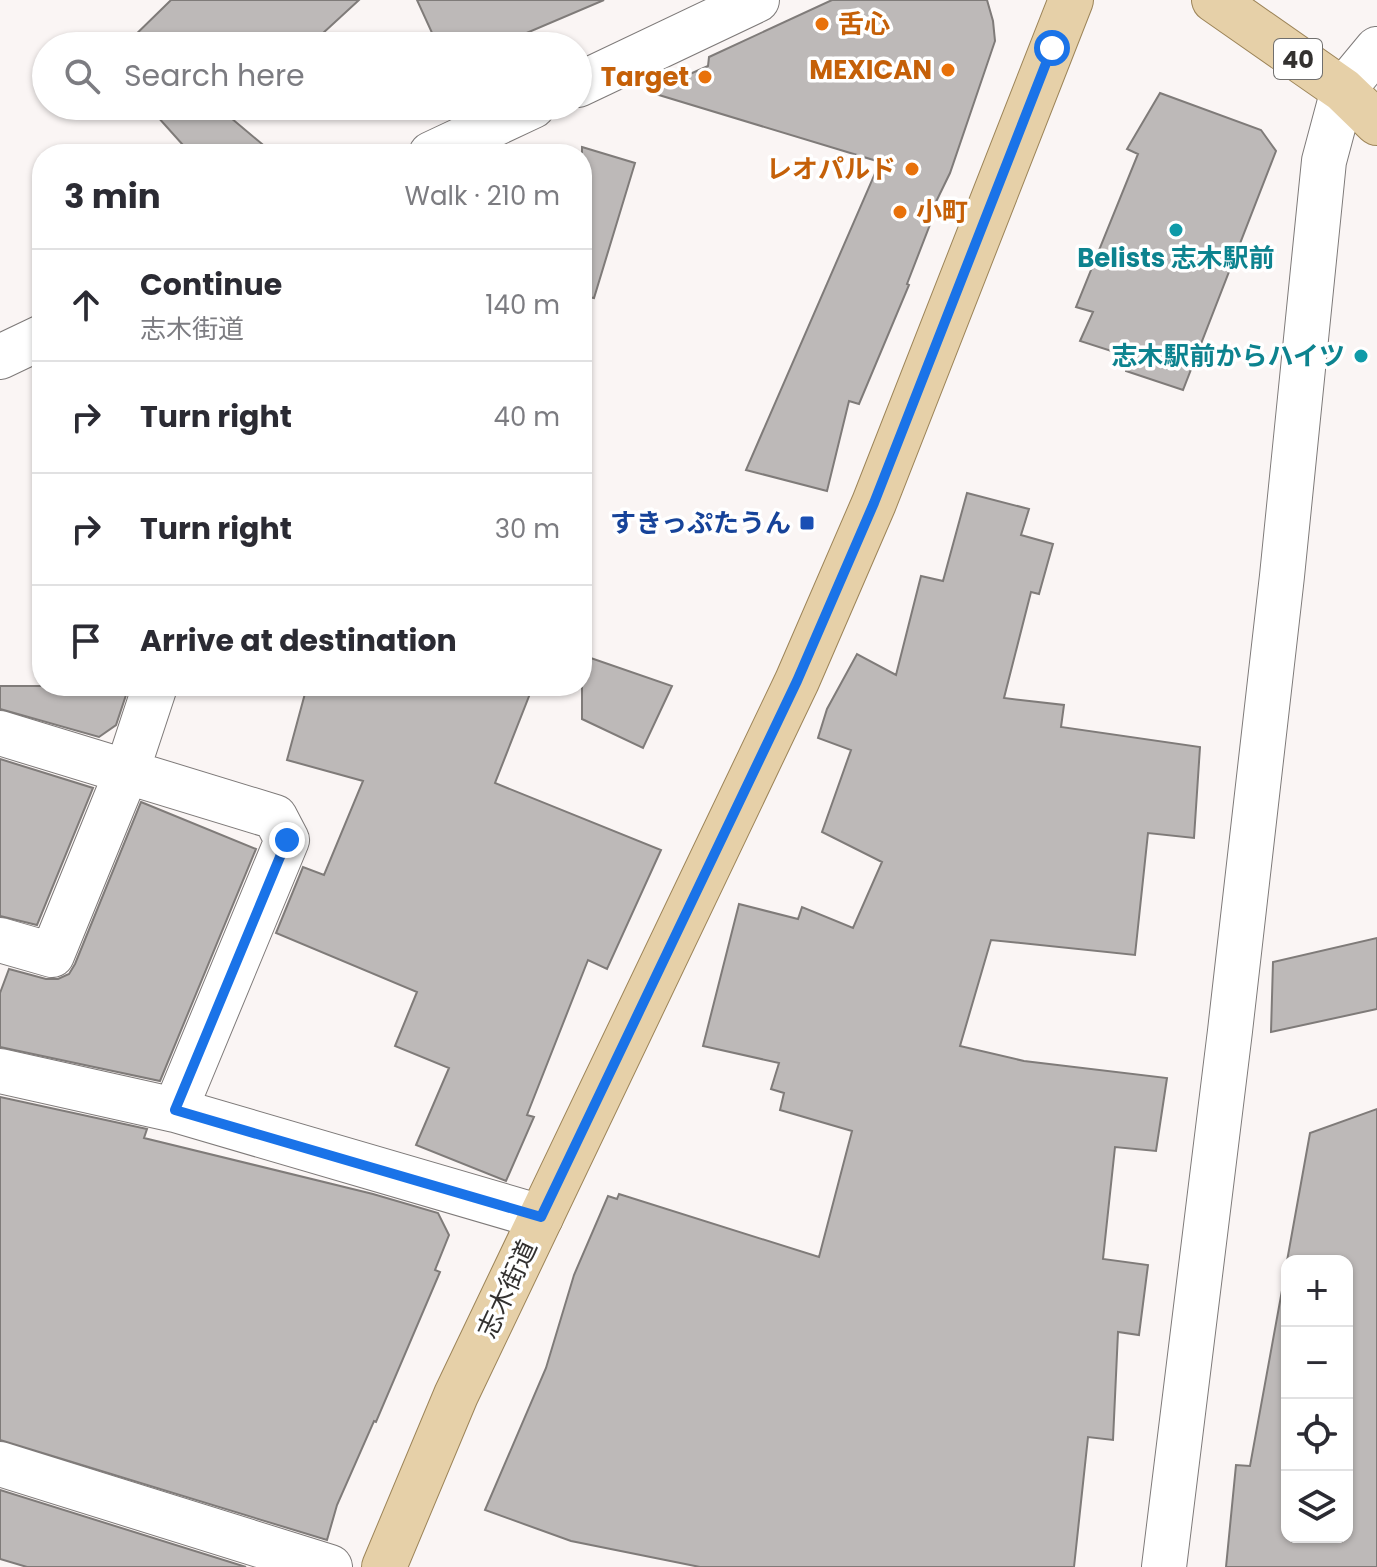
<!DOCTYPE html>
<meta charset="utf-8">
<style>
:root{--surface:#fff;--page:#f2f2f3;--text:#2b2b33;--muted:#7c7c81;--line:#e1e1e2}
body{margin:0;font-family:Poppins,"Noto Sans JP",sans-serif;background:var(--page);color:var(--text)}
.controls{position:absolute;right:24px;bottom:24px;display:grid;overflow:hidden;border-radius:16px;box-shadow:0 2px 6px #0004}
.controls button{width:72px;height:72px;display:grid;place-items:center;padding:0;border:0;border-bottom:2px solid var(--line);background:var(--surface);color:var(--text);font:40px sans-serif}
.stop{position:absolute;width:24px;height:24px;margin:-18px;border:6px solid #1a73e8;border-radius:50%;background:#fff}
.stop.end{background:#1a73e8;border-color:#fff;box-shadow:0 2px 8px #0008}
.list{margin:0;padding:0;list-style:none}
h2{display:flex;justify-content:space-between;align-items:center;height:104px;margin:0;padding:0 32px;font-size:34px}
h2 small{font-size:26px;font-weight:400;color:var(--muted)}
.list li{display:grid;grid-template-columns:52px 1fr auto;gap:24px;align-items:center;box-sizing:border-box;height:112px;padding:0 32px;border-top:2px solid var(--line)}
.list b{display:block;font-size:30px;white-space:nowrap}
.list p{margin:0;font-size:26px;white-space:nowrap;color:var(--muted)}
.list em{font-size:26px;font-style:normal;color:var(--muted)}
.icon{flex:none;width:44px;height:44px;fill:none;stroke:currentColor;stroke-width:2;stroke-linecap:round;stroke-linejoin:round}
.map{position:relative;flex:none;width:1377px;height:1567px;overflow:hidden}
.search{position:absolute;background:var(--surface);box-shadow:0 2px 6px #0004;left:32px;top:32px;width:560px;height:88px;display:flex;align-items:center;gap:20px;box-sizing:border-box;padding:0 28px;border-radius:44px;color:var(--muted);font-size:30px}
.panel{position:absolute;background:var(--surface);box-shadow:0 2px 6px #0004;left:32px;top:144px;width:560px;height:552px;border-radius:32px}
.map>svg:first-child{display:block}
</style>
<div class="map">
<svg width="1377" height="1567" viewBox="0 0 1377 1567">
<rect width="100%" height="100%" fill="#faf5f4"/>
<!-- building -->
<path fill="#bdb9b8" stroke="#7f7b79" stroke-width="2" d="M171,0H359L309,46H124Z
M417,0H604L496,46H438Z
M832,0H987L993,21L995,41L950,173L933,208L936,209L907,284L909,285L859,404L849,401L827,491L746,470L880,162L649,92L708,66L709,57Z
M1160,93L1261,130L1276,151L1183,390L1126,371L1127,356L1080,341L1093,312L1076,307L1138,154L1127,149Z
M148,106H244L231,118L274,154H191Z
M582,147L635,163L594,298L582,296Z
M967,493L1029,509L1021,535L1053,544L1039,594L1031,592L1004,698L1064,705L1061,727L1200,747L1194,838L1148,833L1135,955L991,940L960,1046L1024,1061L1167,1078L1156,1151L1115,1147L1103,1259L1148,1265L1139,1335L1118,1332L1113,1440L1088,1437L1074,1567H700L571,1541L485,1510L546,1368L574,1275L608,1196L617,1199L619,1194L819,1257L852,1131L780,1110L784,1093L771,1089L779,1063L703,1046L739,904L798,919L802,907L853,928L882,862L822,832L851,750L818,738L827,709L857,654L896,675L921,576L943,581Z
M582,655L672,686L643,748L582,719Z
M0,686H129L116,725L99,737L0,709Z
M307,686H533L495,783L661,850L607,969L588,960L527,1115L534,1117L506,1181L416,1145L449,1068L395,1046L417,992L276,933L303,867L324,875L363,781L287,760Z
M0,759L93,788L37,925L0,916Z
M141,802L256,849L160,1081L0,1047V993L9,969L46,979H58L69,974L75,964Z
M1377,938V1009L1271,1032L1273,962Z
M0,1097L147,1129L144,1138L373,1194L438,1213L449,1235L435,1270L440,1272L376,1422L374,1421L337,1505L327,1540L0,1440Z
M1377,1109V1567H1226L1236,1465L1250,1466L1287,1263V1537H1347V1261H1287L1310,1133Z
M0,1490L246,1567H27L0,1559Z"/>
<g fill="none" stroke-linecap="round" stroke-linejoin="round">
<defs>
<path id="minor" d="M578,85L757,0
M431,154L533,106
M0,357L42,337
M0,733L275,817L287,840L175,1110
M0,940L52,955L127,771L155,686
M0,1071L175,1110L541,1217
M0,1464L330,1567
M1164,1567L1230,1031L1282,576L1324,161L1343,90L1377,49"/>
<path id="primary" d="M1214,0L1343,90L1377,123
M384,1567L456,1395L797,681L874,503L1071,0"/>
</defs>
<!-- minor casing -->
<use href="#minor" stroke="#7e7a79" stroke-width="46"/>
<!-- primary casing -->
<use href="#primary" stroke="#9c8458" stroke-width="46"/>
<!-- minor -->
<use href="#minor" stroke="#fff" stroke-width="44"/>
<!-- primary -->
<use href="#primary" stroke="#e6d0a8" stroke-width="44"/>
</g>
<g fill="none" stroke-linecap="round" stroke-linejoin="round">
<!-- route -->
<path stroke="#1a73e8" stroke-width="10" d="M287,840L175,1110L541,1217L797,681L874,503L1052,48"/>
</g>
<!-- markers -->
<g fill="#e8710a" stroke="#fff" stroke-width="3">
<circle cx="822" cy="24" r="8"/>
<circle cx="948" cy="70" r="8"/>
<circle cx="705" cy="77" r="8"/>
<circle cx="912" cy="169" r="8"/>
<circle cx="900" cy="212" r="8"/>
</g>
<g fill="#0f9aa8" stroke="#fff" stroke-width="3">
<circle cx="1176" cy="230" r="8"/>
<circle cx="1361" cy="356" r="8"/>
</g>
<rect fill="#1a4fb4" stroke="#fff" stroke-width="3" x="799" y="515" width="16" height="16" rx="4"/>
<g text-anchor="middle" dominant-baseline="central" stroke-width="7" stroke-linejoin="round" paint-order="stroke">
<!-- shield labels -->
<rect fill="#fff" stroke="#706f6e" stroke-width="2" x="1274" y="39" width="48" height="40" rx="6"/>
<g font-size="24" font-weight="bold" fill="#333130">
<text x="1298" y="59">40</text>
</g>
<!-- food labels -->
<g font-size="26" font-weight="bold" fill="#c56008" stroke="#fff" text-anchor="end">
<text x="838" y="24" text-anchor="start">舌心</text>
<text x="932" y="70">MEXICAN</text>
<text x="689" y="77">Target</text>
<text x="896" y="169">レオパルド</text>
<text x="916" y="212" text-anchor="start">小町</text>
</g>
<!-- culture labels -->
<g font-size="26" font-weight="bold" fill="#0d838f" stroke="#fff">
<text x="1176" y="258">Belists 志木駅前</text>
<text x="1345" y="356" text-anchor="end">志木駅前からハイツ</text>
</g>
<!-- transit labels -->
<g font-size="26" font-weight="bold" fill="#164399" stroke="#fff" text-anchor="end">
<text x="791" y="523">すきっぷたうん</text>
</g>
<!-- street labels -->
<g font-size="26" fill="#333130" stroke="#fff">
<text transform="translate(507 1289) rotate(-65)">志木街道</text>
</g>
</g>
</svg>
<div class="controls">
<button>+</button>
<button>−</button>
<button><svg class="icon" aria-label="locate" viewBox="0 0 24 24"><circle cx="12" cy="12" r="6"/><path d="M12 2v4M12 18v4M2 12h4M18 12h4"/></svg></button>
<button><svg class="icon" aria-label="layers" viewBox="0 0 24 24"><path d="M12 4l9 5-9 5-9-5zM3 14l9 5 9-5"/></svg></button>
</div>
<div class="stop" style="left:1052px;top:48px"></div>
<div class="stop end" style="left:287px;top:840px"></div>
<div class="search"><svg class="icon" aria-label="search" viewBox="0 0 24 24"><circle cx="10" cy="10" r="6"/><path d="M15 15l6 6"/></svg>Search here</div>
<section class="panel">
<h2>3 min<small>Walk · 210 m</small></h2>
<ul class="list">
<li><svg class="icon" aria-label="ahead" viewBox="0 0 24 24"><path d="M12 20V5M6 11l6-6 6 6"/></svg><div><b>Continue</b><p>志木街道</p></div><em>140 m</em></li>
<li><svg class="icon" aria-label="right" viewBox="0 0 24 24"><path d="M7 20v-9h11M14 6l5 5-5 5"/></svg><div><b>Turn right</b></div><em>40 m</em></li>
<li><svg class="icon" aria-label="right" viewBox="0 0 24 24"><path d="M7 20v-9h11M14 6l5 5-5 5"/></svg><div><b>Turn right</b></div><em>30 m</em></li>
<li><svg class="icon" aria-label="arrive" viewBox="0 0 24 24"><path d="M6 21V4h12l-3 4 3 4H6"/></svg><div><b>Arrive at destination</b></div></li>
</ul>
</section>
</div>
